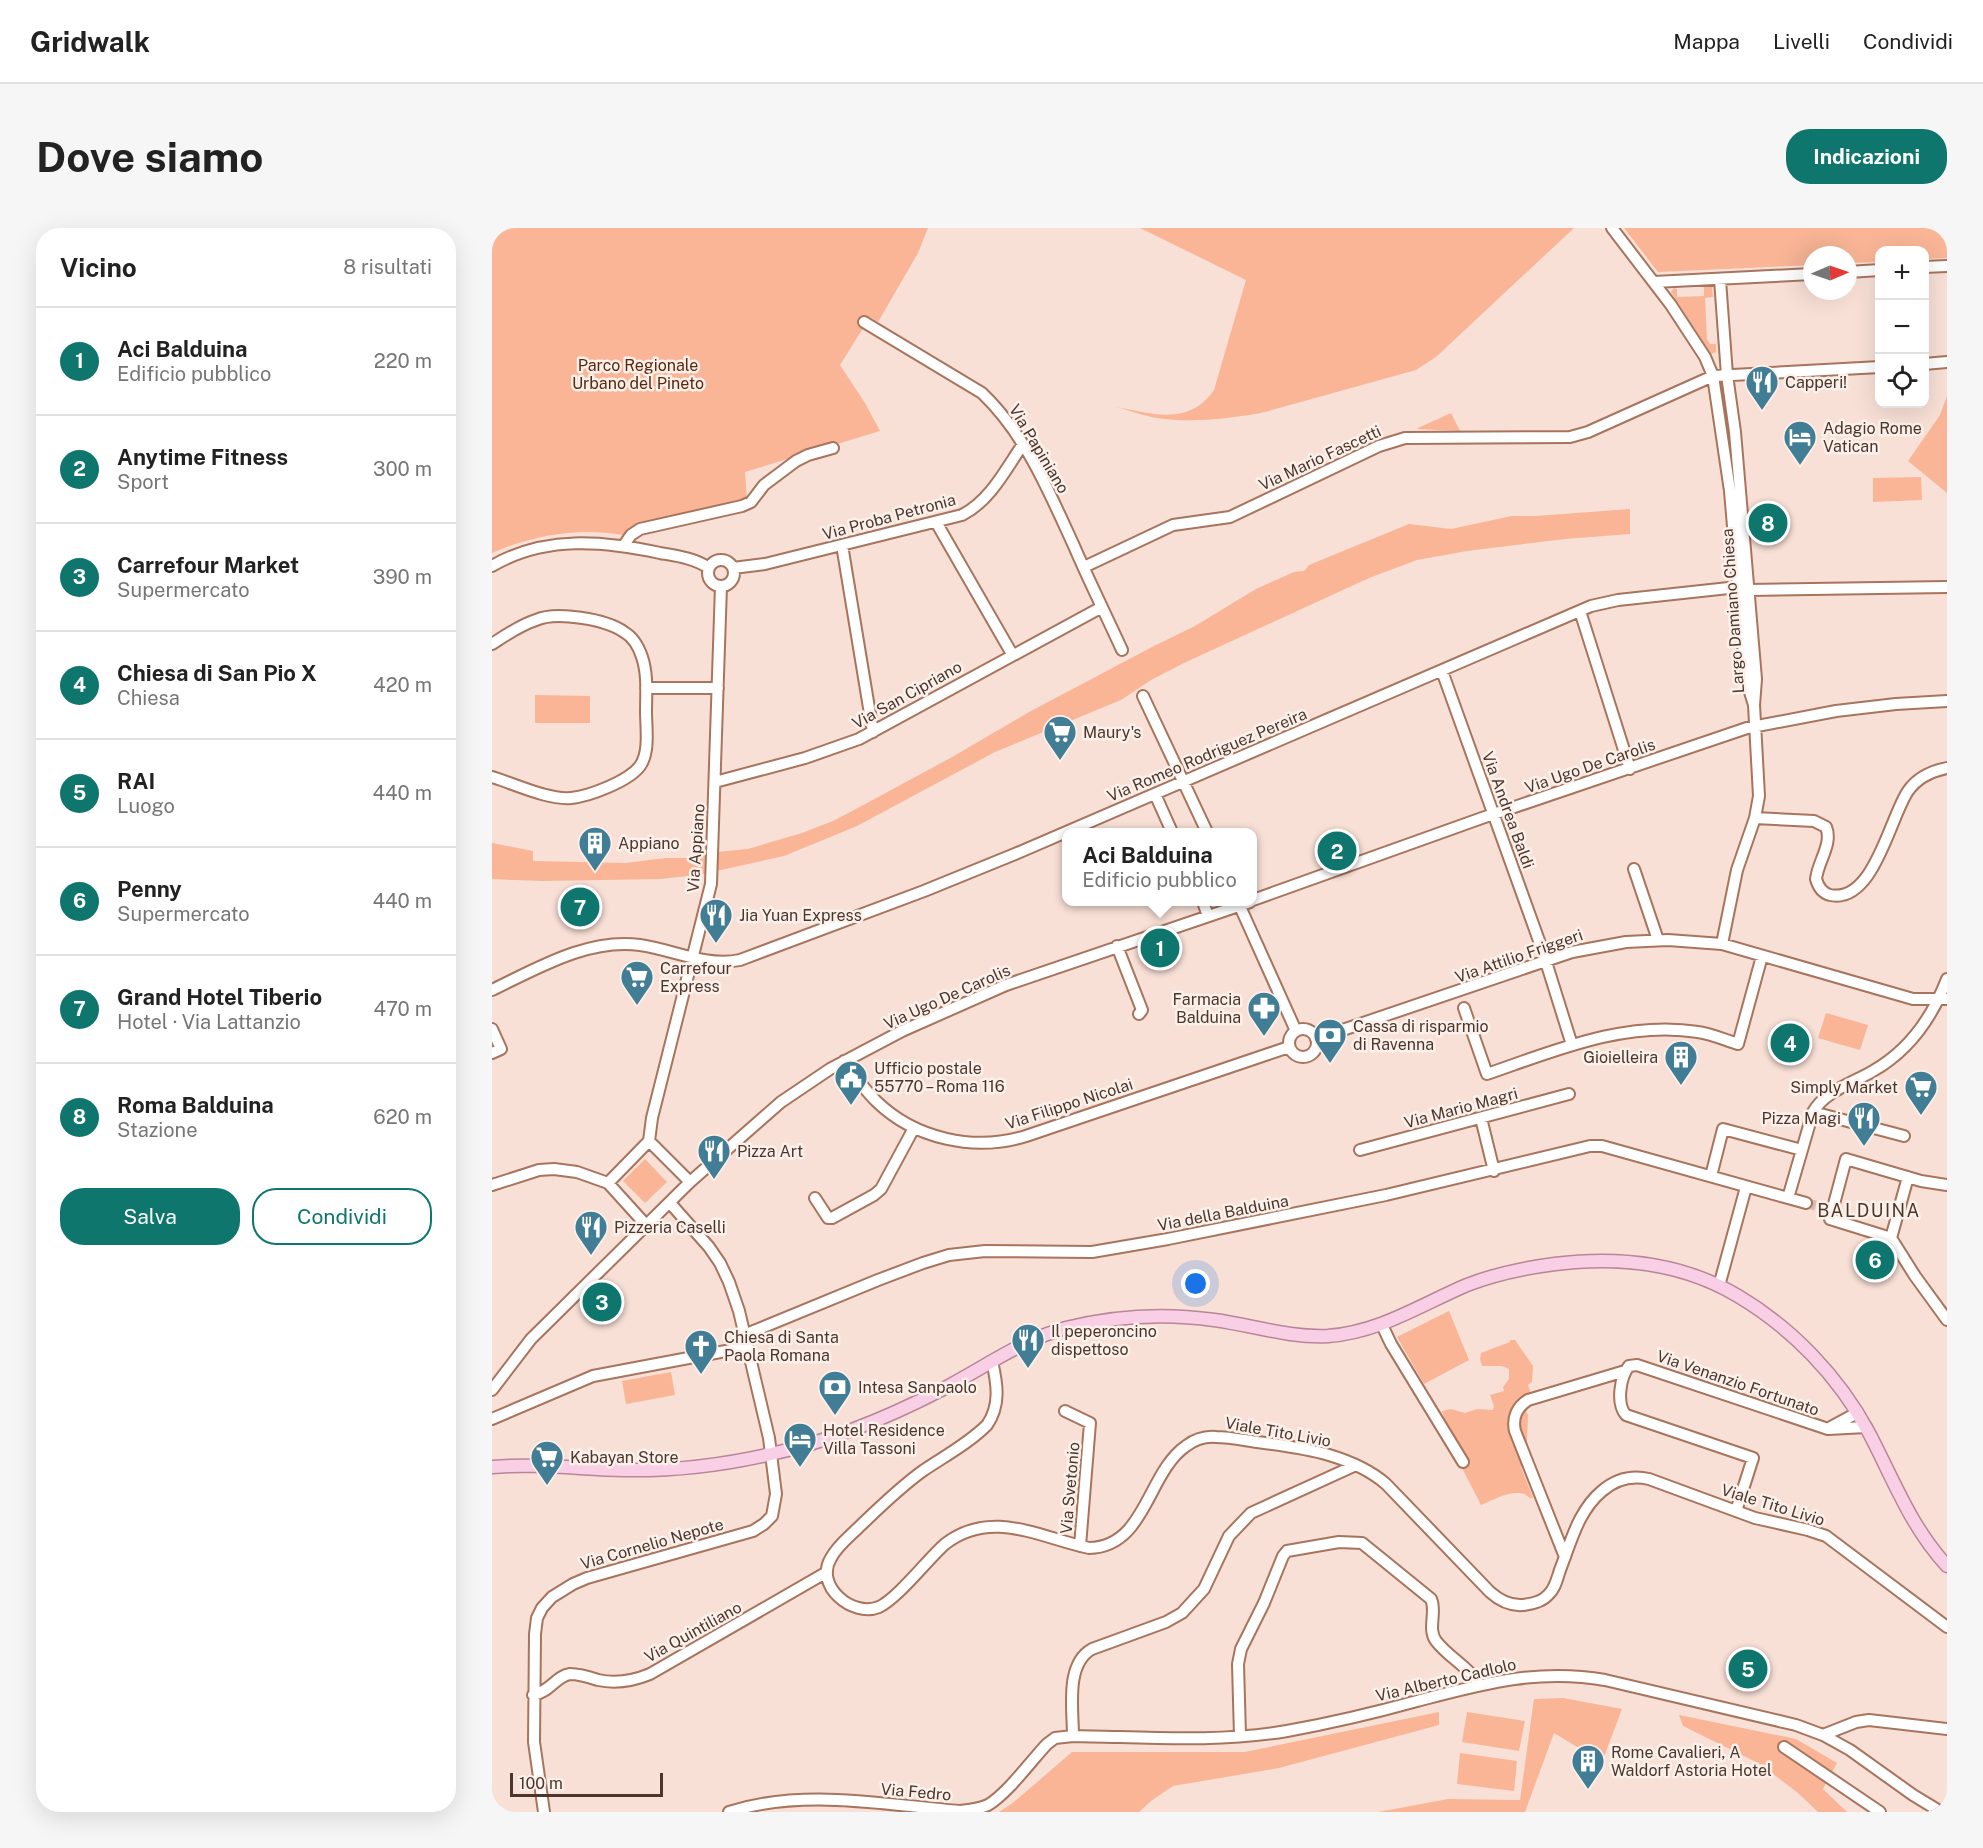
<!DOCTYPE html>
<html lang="it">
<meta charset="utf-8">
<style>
:root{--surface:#fff;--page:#f6f6f6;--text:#222;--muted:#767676;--line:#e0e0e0;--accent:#0f766e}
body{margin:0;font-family:"Public Sans",sans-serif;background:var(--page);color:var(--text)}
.controls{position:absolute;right:18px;top:18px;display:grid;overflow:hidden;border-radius:12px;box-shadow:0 6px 24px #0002}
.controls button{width:54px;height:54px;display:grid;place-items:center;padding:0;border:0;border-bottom:2px solid var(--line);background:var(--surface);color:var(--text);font:30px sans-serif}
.compass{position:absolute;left:1311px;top:18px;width:54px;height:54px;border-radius:50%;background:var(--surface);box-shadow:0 6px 24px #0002;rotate:88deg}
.scale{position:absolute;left:18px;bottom:15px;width:153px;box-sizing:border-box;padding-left:6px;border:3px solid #4c362b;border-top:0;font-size:16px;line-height:21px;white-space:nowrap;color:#4c362b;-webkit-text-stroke:4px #fcf0eb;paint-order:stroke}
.you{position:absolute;left:704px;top:1056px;width:21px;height:21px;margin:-15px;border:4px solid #fff;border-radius:50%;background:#1a73e8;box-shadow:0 0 0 9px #1a73e833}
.badge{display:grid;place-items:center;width:39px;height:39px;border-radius:50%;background:var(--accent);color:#fff;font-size:20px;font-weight:700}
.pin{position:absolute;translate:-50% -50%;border:3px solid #fff;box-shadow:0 2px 6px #0006}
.popup{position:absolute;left:570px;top:600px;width:195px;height:78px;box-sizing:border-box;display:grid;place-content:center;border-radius:12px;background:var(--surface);filter:drop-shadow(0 2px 4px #0005);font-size:20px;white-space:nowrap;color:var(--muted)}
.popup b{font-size:22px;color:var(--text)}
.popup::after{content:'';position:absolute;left:50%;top:100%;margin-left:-12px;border:12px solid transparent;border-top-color:var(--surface)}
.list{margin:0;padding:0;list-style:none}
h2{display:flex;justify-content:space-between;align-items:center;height:78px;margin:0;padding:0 24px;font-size:26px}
h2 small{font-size:20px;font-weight:400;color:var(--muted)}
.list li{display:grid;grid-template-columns:39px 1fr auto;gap:18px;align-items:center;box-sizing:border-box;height:108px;padding:0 24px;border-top:2px solid var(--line)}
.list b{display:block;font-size:22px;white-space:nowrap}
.list p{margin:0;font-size:20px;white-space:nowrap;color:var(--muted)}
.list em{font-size:20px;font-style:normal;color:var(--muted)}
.actions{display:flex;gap:12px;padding:18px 24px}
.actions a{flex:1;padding:14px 0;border:2px solid var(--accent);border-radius:24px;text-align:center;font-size:21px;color:var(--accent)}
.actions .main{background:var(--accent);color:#fff}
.icon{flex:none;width:33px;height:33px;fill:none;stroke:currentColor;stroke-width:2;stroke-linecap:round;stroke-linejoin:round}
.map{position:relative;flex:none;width:1455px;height:1584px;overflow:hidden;border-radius:24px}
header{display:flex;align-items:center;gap:36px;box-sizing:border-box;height:84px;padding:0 30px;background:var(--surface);border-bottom:2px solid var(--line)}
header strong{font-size:28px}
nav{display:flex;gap:33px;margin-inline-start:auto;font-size:21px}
.intro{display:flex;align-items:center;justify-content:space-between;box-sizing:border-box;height:144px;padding:0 36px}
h1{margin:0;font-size:42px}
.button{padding:15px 27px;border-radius:24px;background:var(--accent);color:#fff;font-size:21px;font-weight:700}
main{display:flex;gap:36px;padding:0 36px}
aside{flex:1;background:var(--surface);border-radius:24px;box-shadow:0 6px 24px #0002}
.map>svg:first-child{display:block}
</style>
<header>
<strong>Gridwalk</strong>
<nav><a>Mappa</a><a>Livelli</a><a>Condividi</a></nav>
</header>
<div class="intro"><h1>Dove siamo</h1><a class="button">Indicazioni</a></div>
<main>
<aside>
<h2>Vicino<small>8 risultati</small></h2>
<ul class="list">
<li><span class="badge">1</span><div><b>Aci Balduina</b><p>Edificio pubblico</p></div><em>220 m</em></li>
<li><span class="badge">2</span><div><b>Anytime Fitness</b><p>Sport</p></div><em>300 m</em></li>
<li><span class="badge">3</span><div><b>Carrefour Market</b><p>Supermercato</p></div><em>390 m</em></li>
<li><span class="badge">4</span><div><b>Chiesa di San Pio X</b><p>Chiesa</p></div><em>420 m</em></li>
<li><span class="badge">5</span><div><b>RAI</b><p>Luogo</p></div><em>440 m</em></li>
<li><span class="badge">6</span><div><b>Penny</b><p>Supermercato</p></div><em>440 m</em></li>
<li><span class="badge">7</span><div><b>Grand Hotel Tiberio</b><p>Hotel · Via Lattanzio</p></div><em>470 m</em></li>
<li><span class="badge">8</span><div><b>Roma Balduina</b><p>Stazione</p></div><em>620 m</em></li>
</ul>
<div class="actions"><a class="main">Salva</a><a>Condividi</a></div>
</aside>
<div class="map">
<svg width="1455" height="1584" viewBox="0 0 1455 1584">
<rect width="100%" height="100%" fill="#f8e0d6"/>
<!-- green -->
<path fill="#f9b596" d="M0,0H436L426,25L386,94L378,89L348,137L373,175L388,203L253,244L255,272L140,299L131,307C87,299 41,307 0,325Z
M648,0H1082L944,129L924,142L769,185C735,191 699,195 665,190C651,188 637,182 624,179C661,186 697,198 722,162L754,52Z
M1132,0H1455V30L1433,31L1432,22H1388L1387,34L1356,35V27H1320V37L1166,44Z
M1212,59H1220L1221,69L1213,70L1215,111L1218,116H1224V124L1219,126L1179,64L1182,60L1185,61V69L1212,68Z
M1455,168V265L1416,233L1448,187Z
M959,185L968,203L925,201L926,200Z
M1429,249L1430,272L1381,274V250Z
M1138,281V306L1073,311L975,323L925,332L877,350L692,435L659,452L629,472L503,524L365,598L292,628L206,647L168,651L51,653L0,651V615L41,623V633L133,635L174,630H203L225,624L256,621L310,605L341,593L377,574L462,528L537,484L662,418L703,398L764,361L802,344L812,343L817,337L917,296L959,301L1020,288H1044Z
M43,467L98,468V495H43Z
M1334,785L1376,797L1368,822L1326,810Z
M153,931L175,954L153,975L131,953Z
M957,1083L977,1132L932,1156L905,1109Z
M1018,1112H1023L1041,1138L1040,1154L1036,1157L1040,1169L1032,1179L1036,1187L1035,1214L1040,1231L1029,1239L1041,1270C1035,1270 1034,1265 1028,1265C1014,1264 1001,1272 989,1277L967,1234L950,1183L959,1181L973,1185L985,1181L1001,1182L1002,1178L998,1167L1012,1163L1011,1159L1017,1151V1141L1010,1138H990L988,1131L989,1125L1018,1114Z
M179,1144L183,1167L134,1176L130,1153Z
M1071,1470L1130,1481L1110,1534L1062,1505L1033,1584H886L956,1571L1028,1572L1042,1471Z
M947,1484V1497L787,1540L681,1558L659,1573L647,1584H507L522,1574L580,1524H753Z
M975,1484L1033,1493L1027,1523L970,1514Z
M1187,1487L1304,1511L1345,1535L1331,1561L1355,1584H1326L1306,1565L1268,1536L1191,1498Z
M968,1525L1025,1533L1022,1563L965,1556Z"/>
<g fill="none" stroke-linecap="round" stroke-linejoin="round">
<!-- minor-tunnel -->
<path stroke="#d6beb4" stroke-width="10" stroke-dasharray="10 5" stroke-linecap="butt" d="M1314,975L1333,980"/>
<defs>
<path id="minor" d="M1120,0L1179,77L1213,129L1221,148L1238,263L1254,451L1262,477
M1432,39L1455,38
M1356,44L1388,42
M1228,52L1235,147L1243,204L1264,451L1262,477L1267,568L1263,590L1245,642L1230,716
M1162,54L1320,46
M372,94L490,165C534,207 557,264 582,318C597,353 614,387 630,422
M1432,136L1455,134
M444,294L520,426
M132,317L139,307L148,301L250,278L259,274L272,257L304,233L316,227L341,220
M350,317L381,504
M216 345a13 13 0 1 1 26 0a13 13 0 1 1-26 0Z
M0,338C53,307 112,313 168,325C185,328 202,330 217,340
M592,339L681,297L738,289L887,218L913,210L1078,209L1096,204L1221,148L1388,139
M241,340L273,336L470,287C498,273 514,241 531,216
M1256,362L1455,359
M1088,383L1138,541
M0,416C14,407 28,397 44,392C64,383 114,391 132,404C141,409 147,420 150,429C156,447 154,466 154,484C154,499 158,524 148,538C137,553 98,568 79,570C56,572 23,556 0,549
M950,443L1050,721L1080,817
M154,460H226
M651,468L715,604
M223,554L313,530L367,511L610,379
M663,566L680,604
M1263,590L1322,593L1334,599C1341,616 1326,633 1324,651C1326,658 1330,665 1338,667C1382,676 1398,589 1416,563C1425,550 1440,543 1455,540
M1142,641L1166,712
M761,672L990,590L1255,500L1344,483L1404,476L1455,473
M711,674L716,688
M746,674L804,803
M625,718L650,782L647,786
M0,762C46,740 96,710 148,717C183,722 213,739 248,732L432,663L523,626L1099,378L1126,372L1246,359
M972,780L995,846C1062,823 1134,792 1206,804C1220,806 1233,812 1246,816L1270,728
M0,801L9,821L0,825
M797 815a14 14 0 1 1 28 0a14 14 0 1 1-28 0Z
M824,811L1080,724L1134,714L1176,712L1230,716L1421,771H1455
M352,833C362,847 372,861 384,873C423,911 482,924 534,908L797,819
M1321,884L1412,908
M989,890L1002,943
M157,913L160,890L219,656L229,358
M157,913L198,954
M868,922L1077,866
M1219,948L1231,901L1310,922
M116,955L157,913
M0,957L47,942L62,941L85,944L116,955L155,998
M323,970L336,990H340L382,967L389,961L422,900
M1296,970L1314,975
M1399,1010L1338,991L1354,931L1429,953L1455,957
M1399,1010L1423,1048L1455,1092
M1399,1010L1416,949
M1227,1058L1254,959
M890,1097L899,1116L971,1234
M252,1107L386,1052L431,1035L457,1027L493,1023L600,1024L676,1011L894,967L1098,918H1110L1296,970L1321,884C1333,863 1361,855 1381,843C1418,822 1440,790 1455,751
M500,1133C505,1155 509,1177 495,1197C477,1215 453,1228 432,1242C408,1259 388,1279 367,1299C357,1309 345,1318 339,1330C322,1357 360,1390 387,1379C406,1370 435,1332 453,1316C500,1280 549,1310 597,1320C654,1319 655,1245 694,1218C702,1212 713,1208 724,1209C737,1209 751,1212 765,1214C789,1217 814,1220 837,1227C857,1233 878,1242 894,1256L998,1364C1007,1372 1019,1378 1031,1377C1040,1376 1050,1374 1056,1367C1063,1361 1065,1351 1068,1342C1079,1314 1086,1283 1110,1263C1124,1251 1139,1247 1157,1251L1263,1290L1316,1302L1334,1308L1455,1399
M0,1162L39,1111L198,954L289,874L338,841L410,803L514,757L758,674
M573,1183L598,1195L588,1318
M0,1191L101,1148L255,1119
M1339,1199L1365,1185
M1244,1283L1261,1230L1134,1187C1124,1176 1128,1149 1137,1138L1145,1137L1336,1201L1374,1199
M1073,1329L1023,1203C1020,1190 1025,1179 1036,1172L1133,1143
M41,1467C58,1464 64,1448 78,1446C87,1446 97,1449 106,1452C125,1456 141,1453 158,1446L335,1344
M1331,1507L1364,1494L1377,1492L1455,1501
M581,1508C581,1481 573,1436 600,1421L674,1394L690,1385L712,1361L737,1308L759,1285L864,1237
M748,1508L746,1436L749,1421L772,1375L791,1328L795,1323L847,1314L870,1315L939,1371C945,1384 935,1401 944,1413C957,1430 976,1438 988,1457
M1292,1519L1388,1584
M52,1584L42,1514L43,1406L45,1390L50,1380L60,1369L81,1356L95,1350L261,1303L272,1296L280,1288L284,1266L277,1210L247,1083L237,1054L228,1035L217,1019L178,975
M237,1584C311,1560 392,1577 468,1583C478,1582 487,1581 496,1577C515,1566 539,1533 555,1516L563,1510L581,1508C652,1509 725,1515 795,1503C839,1495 882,1485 925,1473C990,1456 1046,1440 1113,1452L1304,1497L1331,1507L1358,1522L1421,1567L1449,1584"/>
<path id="major" d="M0,1239C44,1235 88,1241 132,1242C182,1243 231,1237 279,1226C339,1213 395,1190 449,1162C490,1141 529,1112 574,1100C622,1088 673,1085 722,1092C760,1097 797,1110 836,1108C888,1104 928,1077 975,1057C1003,1046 1032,1040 1063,1036C1127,1028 1189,1034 1246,1068C1300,1100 1346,1148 1376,1203C1401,1250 1418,1298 1455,1338"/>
</defs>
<!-- minor casing -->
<use href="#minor" stroke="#a7745d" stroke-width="14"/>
<!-- major casing -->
<use href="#major" stroke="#b98599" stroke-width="15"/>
<!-- minor -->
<use href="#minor" stroke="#fff" stroke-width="10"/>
<!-- major -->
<use href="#major" stroke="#f8cfe5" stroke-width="12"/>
</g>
<!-- icons -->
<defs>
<symbol id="restaurant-pin" viewBox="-11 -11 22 30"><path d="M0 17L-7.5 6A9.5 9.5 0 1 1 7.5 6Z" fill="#417d94" stroke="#fcf0eb"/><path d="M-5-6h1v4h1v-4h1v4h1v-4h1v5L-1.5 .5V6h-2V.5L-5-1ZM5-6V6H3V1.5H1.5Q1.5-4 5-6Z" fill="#fff"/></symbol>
<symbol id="hotel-pin" viewBox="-11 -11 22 30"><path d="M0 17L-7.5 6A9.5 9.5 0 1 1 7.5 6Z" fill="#417d94" stroke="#fcf0eb"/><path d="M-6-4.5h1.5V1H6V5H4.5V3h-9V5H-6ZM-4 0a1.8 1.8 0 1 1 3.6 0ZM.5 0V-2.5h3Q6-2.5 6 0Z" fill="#fff"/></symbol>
<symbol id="supermarket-pin" viewBox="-11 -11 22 30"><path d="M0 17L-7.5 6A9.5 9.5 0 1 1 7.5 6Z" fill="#417d94" stroke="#fcf0eb"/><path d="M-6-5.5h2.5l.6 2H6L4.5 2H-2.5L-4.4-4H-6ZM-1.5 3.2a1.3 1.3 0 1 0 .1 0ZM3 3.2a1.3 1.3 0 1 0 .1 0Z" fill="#fff"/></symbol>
<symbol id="building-pin" viewBox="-11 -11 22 30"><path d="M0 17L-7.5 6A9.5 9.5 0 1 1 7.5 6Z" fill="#417d94" stroke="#fcf0eb"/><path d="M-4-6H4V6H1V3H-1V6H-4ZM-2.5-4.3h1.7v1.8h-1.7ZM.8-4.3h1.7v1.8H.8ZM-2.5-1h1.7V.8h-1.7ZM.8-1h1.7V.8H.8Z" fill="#fff"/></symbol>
<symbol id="pharmacy-pin" viewBox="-11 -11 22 30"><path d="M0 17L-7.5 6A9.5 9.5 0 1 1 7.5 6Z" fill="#417d94" stroke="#fcf0eb"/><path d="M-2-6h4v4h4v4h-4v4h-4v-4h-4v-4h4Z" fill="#fff"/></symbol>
<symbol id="bank-pin" viewBox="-11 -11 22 30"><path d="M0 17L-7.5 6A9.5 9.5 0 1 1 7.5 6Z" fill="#417d94" stroke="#fcf0eb"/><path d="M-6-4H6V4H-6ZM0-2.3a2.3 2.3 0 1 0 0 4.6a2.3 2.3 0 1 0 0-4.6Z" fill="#fff"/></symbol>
<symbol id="civic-pin" viewBox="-11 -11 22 30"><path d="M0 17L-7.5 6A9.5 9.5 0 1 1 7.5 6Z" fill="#417d94" stroke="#fcf0eb"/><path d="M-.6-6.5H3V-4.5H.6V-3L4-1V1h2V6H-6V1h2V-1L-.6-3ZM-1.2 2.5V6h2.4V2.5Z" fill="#fff"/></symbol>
<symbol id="church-pin" viewBox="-11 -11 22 30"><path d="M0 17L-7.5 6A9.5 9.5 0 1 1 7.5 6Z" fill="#417d94" stroke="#fcf0eb"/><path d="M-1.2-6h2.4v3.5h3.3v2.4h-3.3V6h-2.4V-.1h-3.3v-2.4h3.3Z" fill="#fff"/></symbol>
</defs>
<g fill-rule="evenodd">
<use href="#restaurant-pin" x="1251" y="135" width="38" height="52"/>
<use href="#hotel-pin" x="1289" y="190" width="38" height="52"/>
<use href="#supermarket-pin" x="549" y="485" width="38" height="52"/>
<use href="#building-pin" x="84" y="596" width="38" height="52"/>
<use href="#restaurant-pin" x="205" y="668" width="38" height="52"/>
<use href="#supermarket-pin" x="126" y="730" width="38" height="52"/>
<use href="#pharmacy-pin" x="753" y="761" width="38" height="52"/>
<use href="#bank-pin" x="819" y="788" width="38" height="52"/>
<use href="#building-pin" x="1170" y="810" width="38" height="52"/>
<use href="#civic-pin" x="340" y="830" width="38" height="52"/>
<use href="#supermarket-pin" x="1410" y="840" width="38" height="52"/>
<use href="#restaurant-pin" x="1353" y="871" width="38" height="52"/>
<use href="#restaurant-pin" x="203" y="904" width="38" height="52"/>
<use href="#restaurant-pin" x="80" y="980" width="38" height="52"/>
<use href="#restaurant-pin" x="517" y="1093" width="38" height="52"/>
<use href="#church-pin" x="190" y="1099" width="38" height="52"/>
<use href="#bank-pin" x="324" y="1140" width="38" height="52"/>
<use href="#hotel-pin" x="289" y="1192" width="38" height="52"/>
<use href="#supermarket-pin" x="36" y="1210" width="38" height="52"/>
<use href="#building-pin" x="1077" y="1514" width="38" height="52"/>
</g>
<g text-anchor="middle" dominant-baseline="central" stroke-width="5" stroke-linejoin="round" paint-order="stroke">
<!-- park labels -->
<g font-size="16" fill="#5c270a" stroke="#fcf0eb">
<text x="146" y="137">Parco Regionale<tspan x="146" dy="18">Urbano del Pineto</tspan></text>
</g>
<!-- poi labels -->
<g font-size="16" fill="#4c362b" stroke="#fcf0eb" text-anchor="start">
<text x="1293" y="154">Capperi!</text>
<text x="1331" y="200">Adagio Rome<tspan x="1331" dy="18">Vatican</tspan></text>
<text x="591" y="504">Maury's</text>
<text x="126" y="615">Appiano</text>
<text x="247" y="687">Jia Yuan Express</text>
<text x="168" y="740">Carrefour<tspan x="168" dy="18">Express</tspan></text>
<text x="749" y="771" text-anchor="end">Farmacia<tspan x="749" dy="18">Balduina</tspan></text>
<text x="861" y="798">Cassa di risparmio<tspan x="861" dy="18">di Ravenna</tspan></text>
<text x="1166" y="829" text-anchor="end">Gioielleira</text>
<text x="382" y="840">Ufficio postale<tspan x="382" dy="18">55770 – Roma 116</tspan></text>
<text x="1406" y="859" text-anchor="end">Simply Market</text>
<text x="1349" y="890" text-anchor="end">Pizza Magi</text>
<text x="245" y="923">Pizza Art</text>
<text x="122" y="999">Pizzeria Caselli</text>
<text x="559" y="1103">Il peperoncino<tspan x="559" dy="18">dispettoso</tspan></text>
<text x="232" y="1109">Chiesa di Santa<tspan x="232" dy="18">Paola Romana</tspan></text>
<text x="366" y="1159">Intesa Sanpaolo</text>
<text x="331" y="1202">Hotel Residence<tspan x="331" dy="18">Villa Tassoni</tspan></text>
<text x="78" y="1229">Kabayan Store</text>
<text x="1119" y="1524">Rome Cavalieri, A<tspan x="1119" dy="18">Waldorf Astoria Hotel</tspan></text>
</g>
<!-- street labels -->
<g font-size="16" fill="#4c362b" stroke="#fcf0eb">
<text transform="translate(547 221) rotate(59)">Via Papiniano</text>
<text transform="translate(828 230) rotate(-25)">Via Mario Fascetti</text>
<text transform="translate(397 289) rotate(-15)">Via Proba Petronia</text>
<text transform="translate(1241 383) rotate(-94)">Largo Damiano Chiesa</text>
<text transform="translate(415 467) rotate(-29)">Via San Cipriano</text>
<text transform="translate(715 527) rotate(-23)">Via Romeo Rodriguez Pereira</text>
<text transform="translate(1098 538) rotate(-19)">Via Ugo De Carolis</text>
<text transform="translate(1016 582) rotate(70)">Via Andrea Baldi</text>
<text transform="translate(204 620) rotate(-86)">Via Appiano</text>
<text transform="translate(1027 728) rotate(-19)">Via Attilio Friggeri</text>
<text transform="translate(455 769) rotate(-24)">Via Ugo De Carolis</text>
<text transform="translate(577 876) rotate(-18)">Via Filippo Nicolai</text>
<text transform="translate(969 880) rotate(-15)">Via Mario Magri</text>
<text transform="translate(731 985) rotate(-11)">Via della Balduina</text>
<text transform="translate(1246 1155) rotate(19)">Via Venanzio Fortunato</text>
<text transform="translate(786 1204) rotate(10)">Viale Tito Livio</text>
<text transform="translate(578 1260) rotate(-85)">Via Svetonio</text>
<text transform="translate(1281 1277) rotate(17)">Viale Tito Livio</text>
<text transform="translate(160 1316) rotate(-16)">Via Cornelio Nepote</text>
<text transform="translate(201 1404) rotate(-29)">Via Quintiliano</text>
<text transform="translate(954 1452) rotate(-13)">Via Alberto Cadlolo</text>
<text transform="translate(424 1564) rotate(5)">Via Fedro</text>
</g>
<!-- neighbourhood labels -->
<g font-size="18" letter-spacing="1.5" fill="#4c362b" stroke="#fcf0eb">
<text x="1377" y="982">BALDUINA</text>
</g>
</g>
</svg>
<div class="controls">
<button>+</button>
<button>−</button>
<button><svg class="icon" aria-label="locate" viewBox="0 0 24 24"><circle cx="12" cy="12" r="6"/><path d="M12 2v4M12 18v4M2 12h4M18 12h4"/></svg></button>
</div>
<svg class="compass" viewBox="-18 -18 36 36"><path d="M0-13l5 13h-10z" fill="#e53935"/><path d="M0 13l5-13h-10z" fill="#767676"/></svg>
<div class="scale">100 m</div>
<div class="you"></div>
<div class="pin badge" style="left:668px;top:720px">1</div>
<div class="popup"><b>Aci Balduina</b>Edificio pubblico</div>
<div class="pin badge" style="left:845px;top:623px">2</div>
<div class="pin badge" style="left:110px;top:1074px">3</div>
<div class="pin badge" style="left:1298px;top:815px">4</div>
<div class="pin badge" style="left:1256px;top:1441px">5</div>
<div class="pin badge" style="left:1383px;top:1032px">6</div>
<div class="pin badge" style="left:88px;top:679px">7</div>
<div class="pin badge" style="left:1276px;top:295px">8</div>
</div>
</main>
